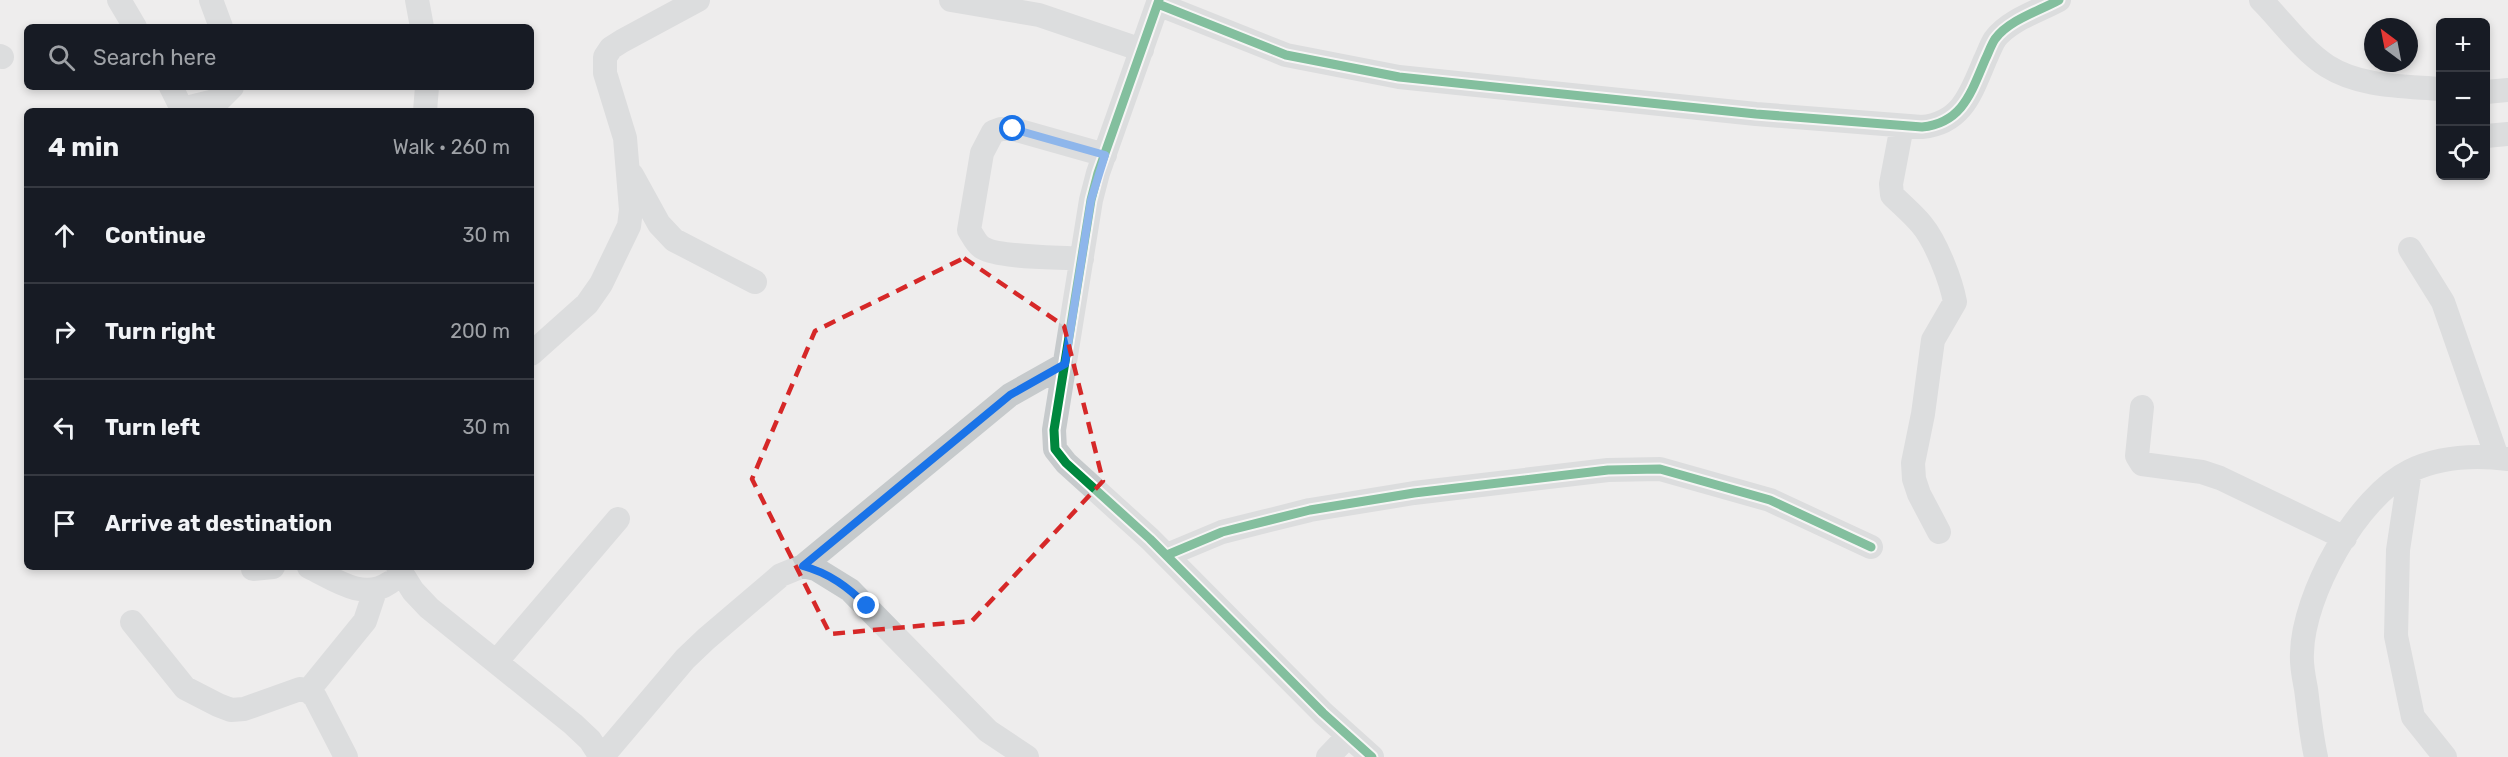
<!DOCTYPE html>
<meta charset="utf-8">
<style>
:root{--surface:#171b24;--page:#242831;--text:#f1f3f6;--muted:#9ea1a6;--line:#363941}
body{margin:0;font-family:Rubik,sans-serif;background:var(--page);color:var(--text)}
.controls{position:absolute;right:18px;top:18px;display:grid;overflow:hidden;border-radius:9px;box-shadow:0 3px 9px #0003}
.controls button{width:54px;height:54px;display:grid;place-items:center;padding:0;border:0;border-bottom:2px solid var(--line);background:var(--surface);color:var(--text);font:30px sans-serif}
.compass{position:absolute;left:2364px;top:18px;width:54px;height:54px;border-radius:50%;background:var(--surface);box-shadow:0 3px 9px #0003;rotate:328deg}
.stop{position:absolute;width:18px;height:18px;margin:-14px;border:4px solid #1a73e8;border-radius:50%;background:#fff}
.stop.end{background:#1a73e8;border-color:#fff;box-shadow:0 2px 6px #0008}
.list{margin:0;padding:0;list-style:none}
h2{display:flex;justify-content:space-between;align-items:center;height:78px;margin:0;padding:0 24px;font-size:26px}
h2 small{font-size:20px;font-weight:400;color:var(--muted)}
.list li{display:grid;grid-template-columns:39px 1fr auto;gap:18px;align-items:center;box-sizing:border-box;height:96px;padding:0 24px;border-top:2px solid var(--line)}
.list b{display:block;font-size:22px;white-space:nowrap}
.list em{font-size:20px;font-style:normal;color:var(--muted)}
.icon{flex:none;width:33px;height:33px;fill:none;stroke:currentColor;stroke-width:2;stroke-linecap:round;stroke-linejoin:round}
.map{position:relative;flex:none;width:2508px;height:757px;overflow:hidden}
.search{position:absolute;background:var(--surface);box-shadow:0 3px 9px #0003;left:24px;top:24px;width:510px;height:66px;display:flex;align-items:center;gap:15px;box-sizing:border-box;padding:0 21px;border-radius:9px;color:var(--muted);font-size:22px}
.panel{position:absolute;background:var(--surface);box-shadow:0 3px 9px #0003;left:24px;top:108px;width:510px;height:462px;border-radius:9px}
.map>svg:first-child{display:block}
</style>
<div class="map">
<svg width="2508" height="757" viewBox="0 0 2508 757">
<rect width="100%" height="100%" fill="#eeeded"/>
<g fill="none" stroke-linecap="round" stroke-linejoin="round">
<!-- minor -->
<path stroke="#c6cacc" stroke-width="24" d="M119,0L135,27
M211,0L221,27
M417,0L422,27
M951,0L1039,15L1142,50
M1159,0L1098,173L1091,200L1054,430L1055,449L1066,463L1150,539L1323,713L1372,757
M2261,0C2282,21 2302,50 2327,66C2360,87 2403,86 2440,89
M1158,4L1286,55L1399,77L1756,114L1922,127C1962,123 1971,93 1985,60C1988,54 1991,45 1995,39C2009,20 2039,11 2059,0
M0,56L2,57
M171,87L183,111
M2486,92L2508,90
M182,109L219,100L232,87
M425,111L427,87
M1902,126L1891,184L1892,195C1902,205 1913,214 1922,225C1936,242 1951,280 1955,302L1933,340L1923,414L1913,463L1914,479L1919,494L1939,532
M2486,136L2508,134
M632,175L659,224L674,240L755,282
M2410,249L2443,302L2497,457
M1082,259C1060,257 1000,258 983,248C977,245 973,236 969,230L982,153L993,132L1001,129H1013L1105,155
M531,354L587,304L601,284L629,226L631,210L625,138L605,73V57L611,48L622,41L698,0
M2142,407L2137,456L2142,464L2202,472L2220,478L2345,538
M2410,471L2398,550L2396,636L2413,717L2445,757
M1167,555L1222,532L1310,510L1414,493L1608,470L1660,469L1770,500L1871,547
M803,566L1010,395L1065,364
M309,567C334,579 363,601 389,583
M398,567L413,591L429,608L573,724L590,740L601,757
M253,569L273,567
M132,622L185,688L218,705L231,710L244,709L300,689L308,691L315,697L346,757
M496,662L618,519
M308,691L365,621L375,591
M602,757L685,659L706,639L781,575L803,566L816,569L850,590L988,731L1027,757
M1328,757L1348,736
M2316,757C2311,735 2309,712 2306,689C2304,678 2301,665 2302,653C2303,595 2357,497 2410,471C2441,456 2475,455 2508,459"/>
<defs>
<path id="cycleway" d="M1159,0L1098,173L1091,200L1054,430L1055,449L1066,463L1150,539L1323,713L1372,757
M1158,4L1286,55L1399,77L1756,114L1922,127C1962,123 1971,93 1985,60C1988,54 1991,45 1995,39C2009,20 2039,11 2059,0
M1167,555L1222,532L1310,510L1414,493L1608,470L1660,469L1770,500L1871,547"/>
</defs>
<!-- cycleway casing -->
<use href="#cycleway" stroke="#fff" stroke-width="13"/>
<!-- cycleway -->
<use href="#cycleway" stroke="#00873e" stroke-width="9"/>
</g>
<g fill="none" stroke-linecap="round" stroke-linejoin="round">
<!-- route -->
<path stroke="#1a73e8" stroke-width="8" d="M867,606C848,587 829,573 803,566L1010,395L1065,364L1091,200L1105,155L1013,129"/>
</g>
<!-- marked area -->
<path d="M0 0H2508V757H0ZM964,258L1064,326L1103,481L972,621L830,634L752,479L815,331Z" fill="#eeeded" fill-opacity=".55" fill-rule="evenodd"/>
<path fill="none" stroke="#d62828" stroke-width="4.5" stroke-dasharray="12 8" stroke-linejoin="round" d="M964,258L1064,326L1103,481L972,621L830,634L752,479L815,331Z"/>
</svg>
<div class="controls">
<button>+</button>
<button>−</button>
<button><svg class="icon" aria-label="locate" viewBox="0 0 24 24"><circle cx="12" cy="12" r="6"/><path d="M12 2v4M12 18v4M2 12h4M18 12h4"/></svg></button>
</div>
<svg class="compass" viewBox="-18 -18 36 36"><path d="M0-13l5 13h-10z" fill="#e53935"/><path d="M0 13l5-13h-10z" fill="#9ea1a6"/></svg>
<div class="stop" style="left:1013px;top:129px"></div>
<div class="stop end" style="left:867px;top:606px"></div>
<div class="search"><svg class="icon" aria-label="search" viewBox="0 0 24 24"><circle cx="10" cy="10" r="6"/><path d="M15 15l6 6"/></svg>Search here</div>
<section class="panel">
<h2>4 min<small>Walk · 260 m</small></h2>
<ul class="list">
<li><svg class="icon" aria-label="ahead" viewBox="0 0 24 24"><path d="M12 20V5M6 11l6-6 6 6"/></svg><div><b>Continue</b></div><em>30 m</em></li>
<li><svg class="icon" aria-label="right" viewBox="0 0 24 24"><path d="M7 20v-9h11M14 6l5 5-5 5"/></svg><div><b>Turn right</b></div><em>200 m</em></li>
<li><svg class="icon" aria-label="left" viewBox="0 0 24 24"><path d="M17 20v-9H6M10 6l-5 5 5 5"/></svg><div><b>Turn left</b></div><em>30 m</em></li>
<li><svg class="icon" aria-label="arrive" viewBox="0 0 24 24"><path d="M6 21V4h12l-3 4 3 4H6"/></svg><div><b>Arrive at destination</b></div></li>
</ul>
</section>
</div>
